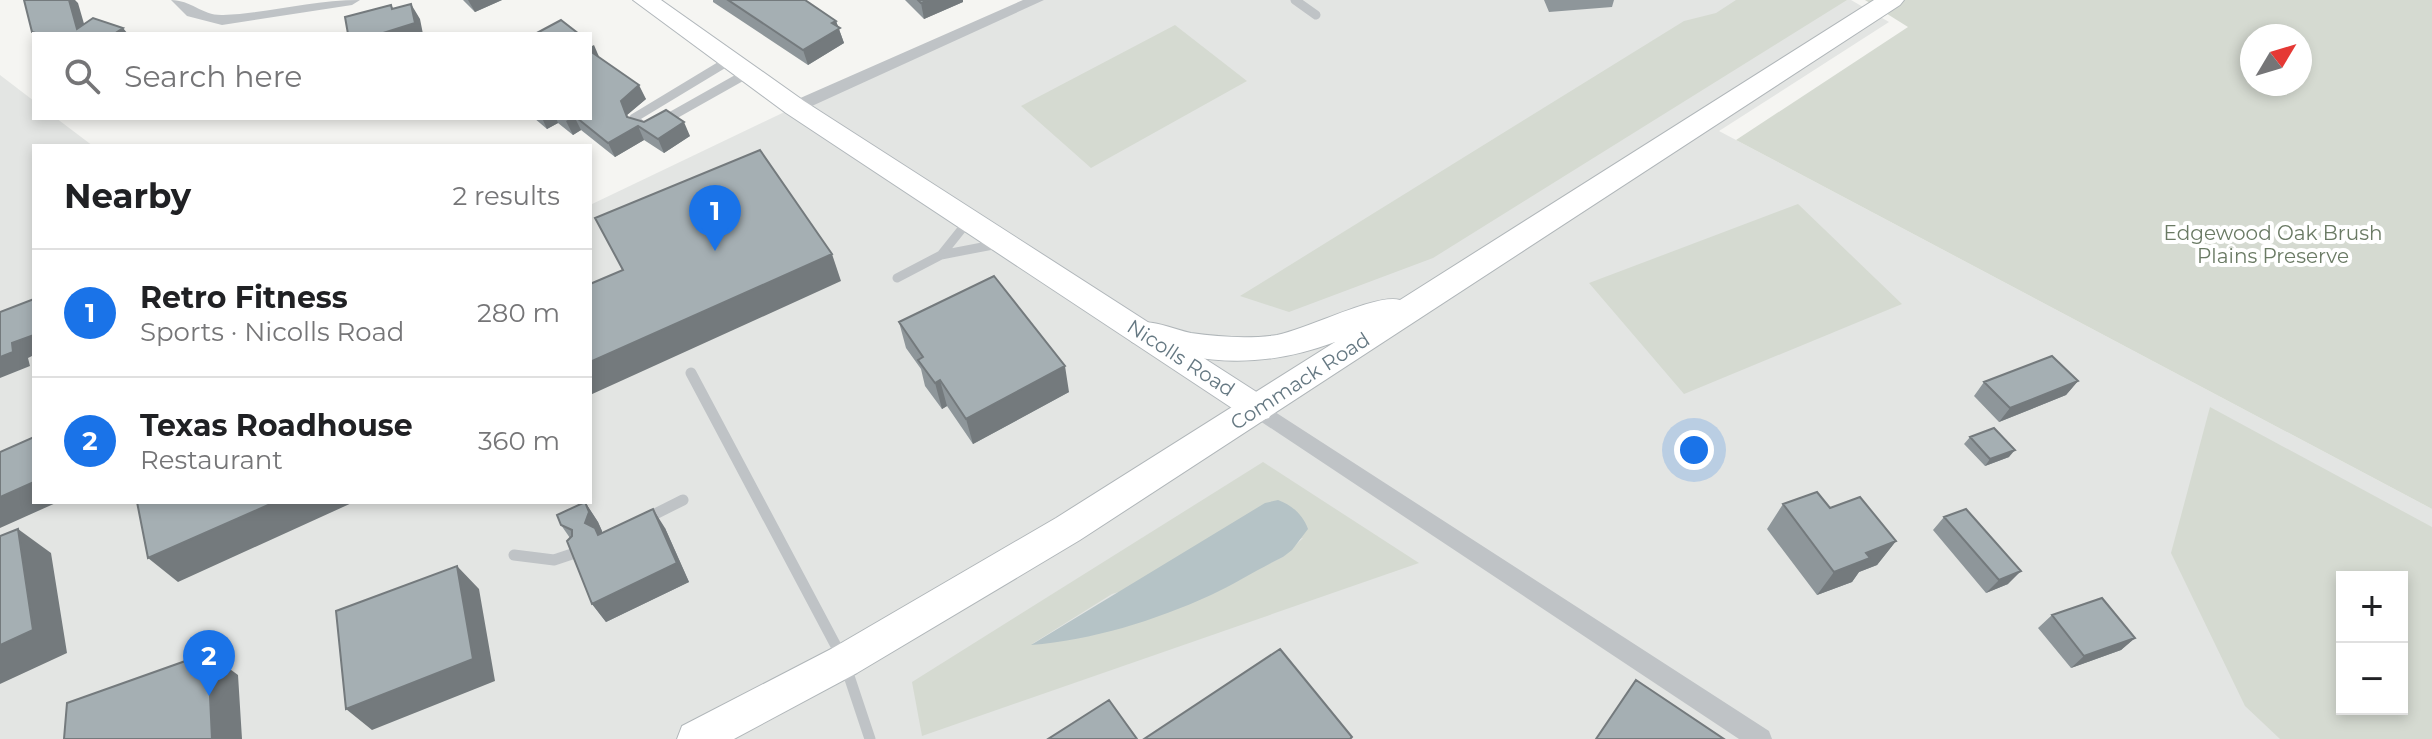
<!DOCTYPE html>
<meta charset="utf-8">
<style>
:root{--surface:#fff;--page:#f6f6f6;--text:#202124;--muted:#757577;--line:#e0e0e0;--accent:#1a73e8}
body{margin:0;font-family:Montserrat,sans-serif;background:var(--page);color:var(--text)}
.controls{position:absolute;right:24px;bottom:24px;display:grid;overflow:hidden;border-radius:0px;box-shadow:0 4px 12px #0003}
.controls button{width:72px;height:72px;display:grid;place-items:center;padding:0;border:0;border-bottom:2px solid var(--line);background:var(--surface);color:var(--text);font:40px sans-serif}
.compass{position:absolute;left:2240px;top:24px;width:72px;height:72px;border-radius:50%;background:var(--surface);box-shadow:0 4px 12px #0003;rotate:52deg}
.you{position:absolute;left:1694px;top:450px;width:28px;height:28px;margin:-20px;border:6px solid #fff;border-radius:50%;background:#1a73e8;box-shadow:0 0 0 12px #1a73e833}
.badge{display:grid;place-items:center;width:52px;height:52px;border-radius:50%;background:var(--accent);color:#fff;font-size:26px;font-weight:700}
.pin{position:absolute;translate:-50% -66px;filter:drop-shadow(0 2px 4px #0008)}
.pin::after{content:'';position:absolute;top:42px;width:28px;height:24px;background:inherit;clip-path:polygon(0 0,100% 0,50% 100%)}
.list{margin:0;padding:0;list-style:none}
h2{display:flex;justify-content:space-between;align-items:center;height:104px;margin:0;padding:0 32px;font-size:34px}
h2 small{font-size:26px;font-weight:400;color:var(--muted)}
.list li{display:grid;grid-template-columns:52px 1fr auto;gap:24px;align-items:center;box-sizing:border-box;height:128px;padding:0 32px;border-top:2px solid var(--line)}
.list b{display:block;font-size:30px;white-space:nowrap}
.list p{margin:0;font-size:26px;white-space:nowrap;color:var(--muted)}
.list em{font-size:26px;font-style:normal;color:var(--muted)}
.icon{flex:none;width:44px;height:44px;fill:none;stroke:currentColor;stroke-width:2;stroke-linecap:round;stroke-linejoin:round}
.map{position:relative;flex:none;width:2432px;height:739px;overflow:hidden}
.search{position:absolute;background:var(--surface);box-shadow:0 4px 12px #0003;left:32px;top:32px;width:560px;height:88px;display:flex;align-items:center;gap:20px;box-sizing:border-box;padding:0 28px;border-radius:0px;color:var(--muted);font-size:30px}
.panel{position:absolute;background:var(--surface);box-shadow:0 4px 12px #0003;left:32px;top:144px;width:560px;height:360px;border-radius:0px}
.map>svg:first-child{display:block}
</style>
<div class="map">
<svg width="2432" height="739" viewBox="0 0 2432 739">
<rect width="100%" height="100%" fill="#f5f5f2"/>
<!-- built -->
<path fill="#e3e5e3" fill-rule="evenodd" d="M1036,0H1851L1889,22L1719,131L2432,509V739H0V75L34,101V118H56L93,146H34V502H590V205L795,107ZM2342,577H2402V709H2342Z"/>
<!-- green -->
<path fill="#d5dad1" fill-rule="evenodd" d="M1736,0H1847L1433,258L1289,312L1240,296L1684,21L1716,13Z
M1865,0H2432V509L1736,140L1908,27ZM2252,36H2300V84H2252Z
M1175,25L1247,81L1091,168L1021,106Z
M1798,204L1902,304L1684,394L1589,283Z
M2210,407L2432,527V739H2280L2245,706L2171,553ZM2402,577V709H2342V577Z
M1263,462L1419,563L922,736L912,682ZM1303,538L1283,557L1249,573L1032,644L1112,594Z"/>
<!-- water -->
<path fill="#b5c3c6" d="M1278,500C1292,505 1303,515 1308,529L1292,550L1283,557C1258,569 1235,584 1211,595C1154,621 1092,640 1031,645L1265,503Z"/>
<g fill="none" stroke-linecap="round" stroke-linejoin="round">
<defs>
<path id="secondary" d="M633,0H661L804,101L1269,400L1273,409L1269,418L1258,421L1247,418L786,113Z"/>
<path id="primary" d="M1874,0H1904L1900,5L1080,540L857,673L734,739H677L682,726L831,649L1056,518L1335,342C1262,369 1205,365 1132,342L1127,333L1132,324C1151,318 1172,329 1191,333C1219,337 1249,339 1277,335C1306,330 1376,293 1400,300Z"/>
</defs>
<!-- secondary casing -->
<use href="#secondary" stroke="#b1b7bb" stroke-width="2"/>
<!-- primary casing -->
<use href="#primary" stroke="#b0b6b9" stroke-width="2"/>
<!-- lane-far1 -->
<path stroke="#bfc3c6" stroke-width="9" d="M1295,0L1316,15
M661,122L748,73
M643,127L634,118L730,60
M969,220L941,255L998,244
M897,278L941,255"/>
<!-- lane -->
<path stroke="#bfc3c6" stroke-width="11" d="M691,373L844,661L870,739
M645,519L683,500
M514,555L554,560L578,552"/>
<!-- street -->
<path fill="#bfc3c6" fill-rule="evenodd" d="M171,0C191,0 203,16 223,15C269,13 311,0 360,0L352,5L222,25L187,16Z
M1023,0H1044L801,111H789L787,107L789,103Z
M1258,401L1769,731L1772,739H1739L1251,415L1248,409L1251,403Z"/>
<!-- secondary -->
<use href="#secondary" fill="#fff" fill-rule="evenodd"/>
<!-- primary -->
<use href="#primary" fill="#fff" fill-rule="evenodd"/>
</g>
<!-- wall -->
<path fill="#8e969a" d="M463,0H502L475,12Z
M713,0H805L836,21L844,43L808,65L713,2Z
M905,0H963V2L924,19Z
M1544,0H1614L1612,7L1549,12Z
M599,58L646,99L627,115L628,117L690,136L664,153L644,140L615,157L581,130L573,135L558,123L547,129L534,118H590Z
M899,322L1069,392L973,444L947,406L942,409L925,386L921,369L906,348Z
M2078,381L2066,395L1999,422L1974,396L1984,382Z
M1970,437L2009,457L1985,466L1964,444Z
M585,502L598,522L602,531V533L665,528L689,582L606,622L592,604L570,538L561,525Z
M1783,504L1830,508L1896,541L1877,565L1859,572L1852,582L1817,595L1767,529Z
M1944,517L2008,584L1986,593L1933,530Z
M2052,615L2135,638L2121,650L2071,668L2038,628Z"/>
<!-- shaded-wall -->
<path fill="#747a7d" d="M69,0H75L78,3L87,34L77,29Z
M468,0H502L475,12Z
M929,0H963V2L924,19L921,3Z
M411,4L420,19L423,34H380Z
M836,21L844,43L808,65L803,50Z
M123,28L128,34H114Z
M594,45L600,59L590,56V47Z
M639,85L646,99L627,115L633,129L638,126L644,140L615,157L608,143L621,101Z
M542,118H556L558,123L547,129Z
M571,118H575L581,130L573,135L566,121Z
M684,122L690,136L664,153L658,139Z
M832,254L841,281L590,395V362Z
M34,335V355L28,358L30,366L0,378V357L12,343Z
M1065,366L1069,392L973,444L966,419Z
M940,380L947,406L942,409L935,383Z
M2078,381L2066,395L1999,422L2010,408Z
M2015,450L2009,457L1985,466L1990,459Z
M34,482V502H58L0,528V497Z
M275,502H354L178,582L148,558Z
M585,502L598,522L602,531L601,536L609,547L585,523Z
M653,509L665,528L689,582L606,622L592,604Z
M18,529L51,553L67,653L0,684V645Z
M1896,541L1877,565L1859,572L1852,582L1817,595L1834,572L1866,553Z
M457,566L479,589L495,681L372,730L346,709Z
M2021,571L2008,584L1986,593L1999,580Z
M2135,638L2121,650L2071,668L2084,656Z
M208,653L238,675L242,739H212Z"/>
<!-- building -->
<path fill="#a5afb3" stroke="#747a7d" stroke-width="2" d="M24,0H69L77,29L93,18L123,28L114,34H39L32,32Z
M728,0H805L836,21L832,23L840,28L803,50Z
M918,0H929L921,3Z
M411,4L415,23L380,34H348L345,17L391,5L392,9Z
M561,20L579,34H535Z
M590,51L639,85L621,101L627,117L644,122L666,110L684,122L658,139L638,126L608,143L577,118H590Z
M760,150L832,254L590,362V284L623,270L595,218Z
M994,276L1065,366L966,419L940,380L935,383L918,360L923,357L899,322Z
M34,299V335L12,343L13,352L0,357V312Z
M2052,356L2078,381L2010,408L1984,382Z
M1994,428L2015,450L1990,459L1970,437Z
M34,437V482L0,497V452Z
M1817,492L1830,508L1860,497L1896,541L1866,553L1870,558L1834,572L1783,504Z
M137,502H275L148,558Z
M585,502L589,512L585,523L595,528L598,535L653,509L677,563L592,604L567,541L572,536V530L561,525L557,515Z
M1966,509L2021,571L1999,580L1944,517Z
M18,529L33,630L0,645V536Z
M457,566L473,659L346,709L336,611Z
M2102,598L2135,638L2084,656L2052,615Z
M1280,649L1352,737L1350,739H1144Z
M208,653L212,739H64L67,703Z
M1636,680L1724,739H1596Z
M1109,700L1137,739H1048Z"/>
<g text-anchor="middle" dominant-baseline="central" stroke-width="8" stroke-linejoin="round" paint-order="stroke">
<!-- park labels -->
<g font-size="20" fill="#6a7a64" stroke="#fff">
<text x="2273" y="233">Edgewood Oak Brush<tspan x="2273" dy="23">Plains Preserve</tspan></text>
</g>
<!-- street labels -->
<g font-size="20" fill="#657882" stroke="#fff">
<text transform="translate(1181 358) rotate(33)">Nicolls Road</text>
<text transform="translate(1300 381) rotate(-33)">Commack Road</text>
</g>
</g>
</svg>
<div class="controls">
<button>+</button>
<button>−</button>
</div>
<svg class="compass" viewBox="-18 -18 36 36"><path d="M0-13l5 13h-10z" fill="#e53935"/><path d="M0 13l5-13h-10z" fill="#757577"/></svg>
<div class="you"></div>
<div class="pin badge" style="left:715px;top:251px">1</div>
<div class="pin badge" style="left:209px;top:696px">2</div>
<div class="search"><svg class="icon" aria-label="search" viewBox="0 0 24 24"><circle cx="10" cy="10" r="6"/><path d="M15 15l6 6"/></svg>Search here</div>
<section class="panel">
<h2>Nearby<small>2 results</small></h2>
<ul class="list">
<li><span class="badge">1</span><div><b>Retro Fitness</b><p>Sports · Nicolls Road</p></div><em>280 m</em></li>
<li><span class="badge">2</span><div><b>Texas Roadhouse</b><p>Restaurant</p></div><em>360 m</em></li>
</ul>
</section>
</div>
